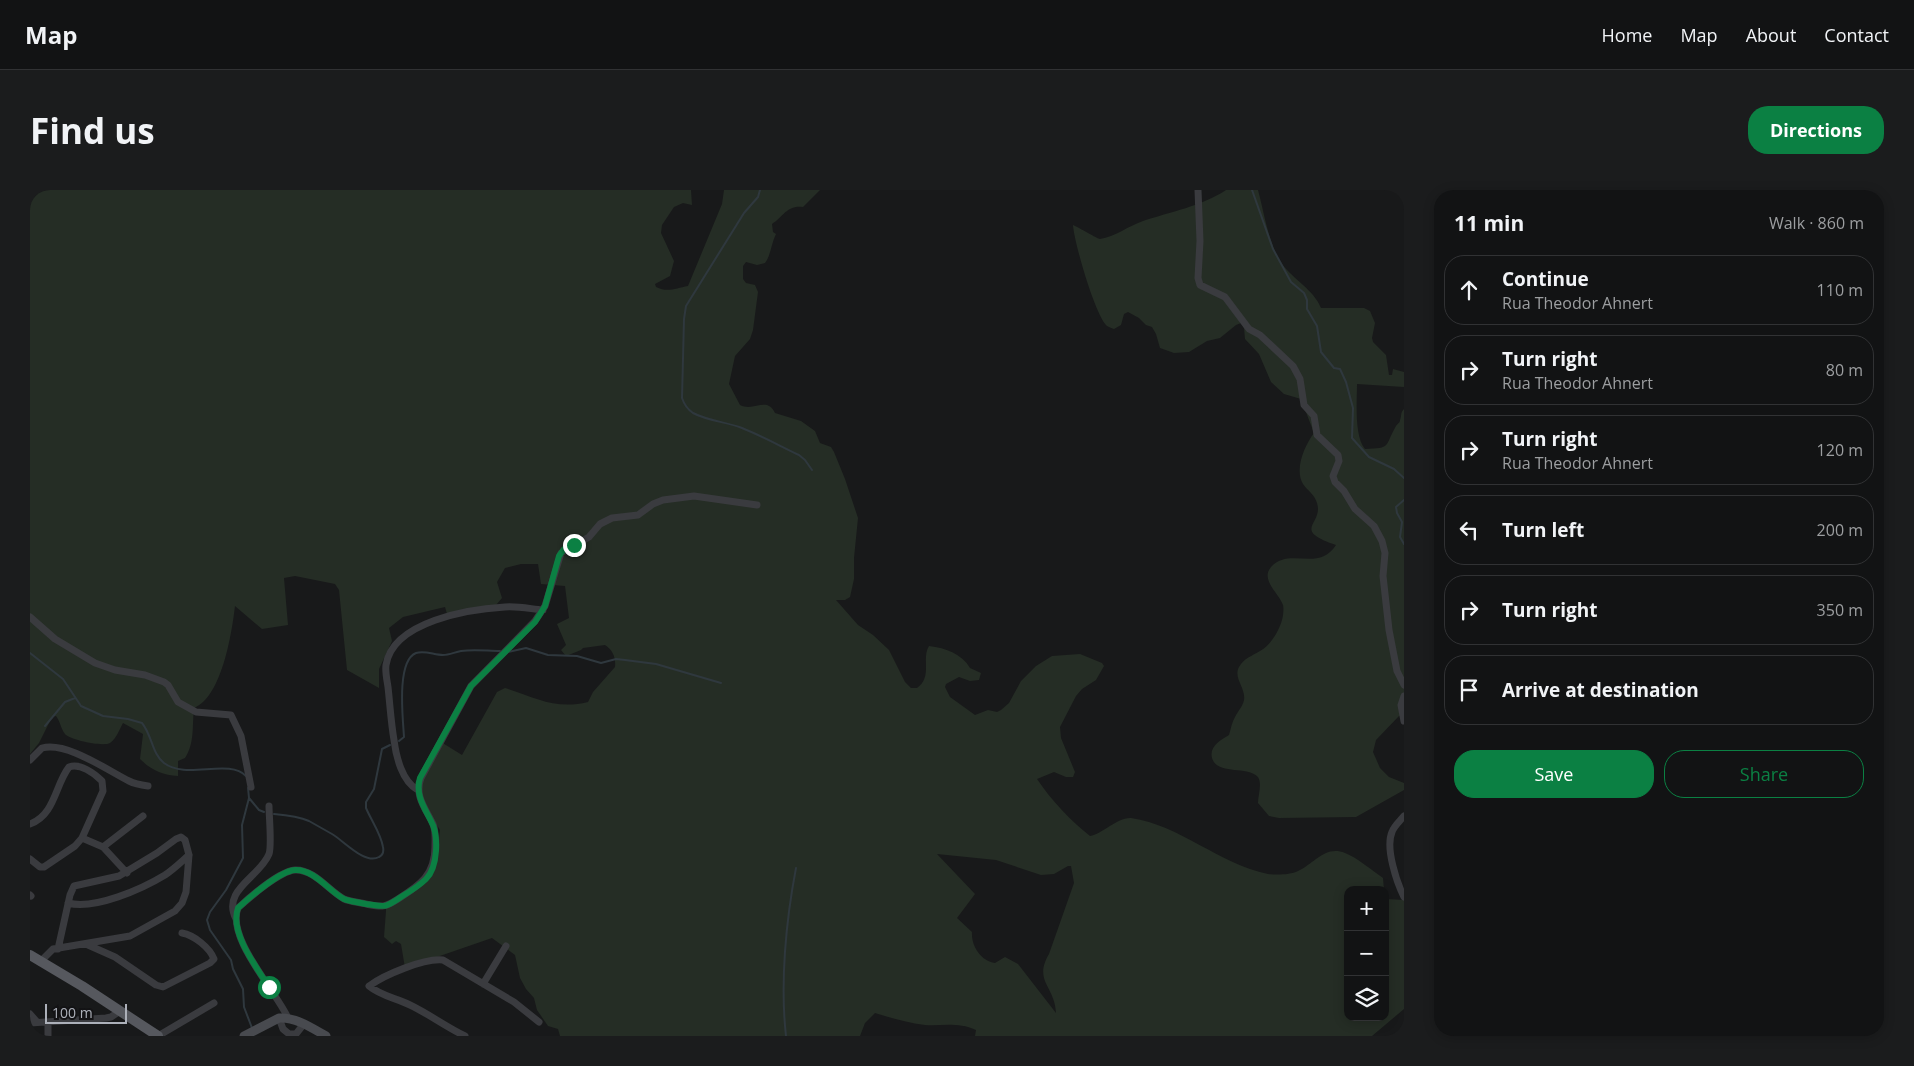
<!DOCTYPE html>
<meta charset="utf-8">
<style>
:root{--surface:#121314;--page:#1b1c1d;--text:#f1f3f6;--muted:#9c9ea0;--line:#313234;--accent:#0b8043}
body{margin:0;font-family:"Open Sans",sans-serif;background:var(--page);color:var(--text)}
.controls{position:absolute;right:15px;bottom:15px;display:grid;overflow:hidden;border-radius:10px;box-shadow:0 2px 12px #0003}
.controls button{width:45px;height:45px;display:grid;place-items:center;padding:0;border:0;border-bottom:1px solid var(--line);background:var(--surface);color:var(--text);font:25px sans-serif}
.scale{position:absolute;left:15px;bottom:12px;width:82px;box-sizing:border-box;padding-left:5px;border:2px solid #acb0b9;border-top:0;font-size:14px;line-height:18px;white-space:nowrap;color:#acb0b9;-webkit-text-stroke:4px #131315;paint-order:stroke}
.stop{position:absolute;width:15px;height:15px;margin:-11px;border:4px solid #0b8043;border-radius:50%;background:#fff}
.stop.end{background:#0b8043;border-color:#fff;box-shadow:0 1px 5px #0008}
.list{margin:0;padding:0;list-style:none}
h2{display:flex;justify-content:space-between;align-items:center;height:65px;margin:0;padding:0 20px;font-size:21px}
h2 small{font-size:16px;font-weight:400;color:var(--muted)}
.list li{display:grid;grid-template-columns:32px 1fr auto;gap:15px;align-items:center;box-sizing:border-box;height:70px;margin:0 10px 10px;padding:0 10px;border:1px solid var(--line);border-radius:20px}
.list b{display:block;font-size:19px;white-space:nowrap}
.list p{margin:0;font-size:16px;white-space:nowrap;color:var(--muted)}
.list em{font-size:16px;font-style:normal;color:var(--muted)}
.actions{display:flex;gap:10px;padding:15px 20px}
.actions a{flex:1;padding:11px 0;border:1px solid var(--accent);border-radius:20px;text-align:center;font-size:18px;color:var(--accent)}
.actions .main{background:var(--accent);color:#fff}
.icon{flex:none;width:28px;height:28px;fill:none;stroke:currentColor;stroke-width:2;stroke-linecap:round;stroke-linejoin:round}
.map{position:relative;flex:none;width:1374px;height:846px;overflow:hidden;border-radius:20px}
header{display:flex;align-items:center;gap:30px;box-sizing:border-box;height:70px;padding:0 25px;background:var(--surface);border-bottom:1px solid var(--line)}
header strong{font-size:24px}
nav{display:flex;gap:28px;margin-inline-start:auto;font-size:18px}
.intro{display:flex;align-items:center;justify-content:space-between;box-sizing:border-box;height:120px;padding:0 30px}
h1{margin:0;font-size:35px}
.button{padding:12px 22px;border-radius:20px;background:var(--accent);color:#fff;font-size:18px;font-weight:700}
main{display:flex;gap:30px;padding:0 30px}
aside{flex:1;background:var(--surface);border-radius:20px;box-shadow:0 2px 12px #0003}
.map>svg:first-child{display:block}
</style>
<header>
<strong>Map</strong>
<nav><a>Home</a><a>Map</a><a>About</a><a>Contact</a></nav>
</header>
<div class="intro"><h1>Find us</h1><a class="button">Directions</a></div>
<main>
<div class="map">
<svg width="1374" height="846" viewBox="0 0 1374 846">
<rect width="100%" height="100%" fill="#18191a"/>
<!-- green -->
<path fill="#252d25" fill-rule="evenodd" d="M0,0H661L662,15L653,13L644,17L632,35L631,43L644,71L640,86L625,94L626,97C638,103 646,98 658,96L692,14L694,0H790L773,17C757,15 754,26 742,34L743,42L746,44C741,54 741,65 735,73L727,75L716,72L713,76V89L716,93L725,95L728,102L723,140L720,149L705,166L699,194L710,215C724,222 737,206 745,223L771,231L785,241L790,253L801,257L804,262L815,289L828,328L824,368V389L820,407L815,410H806L828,435L843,445L859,460L875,492L881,498H887C903,486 891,469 899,456C916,458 932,464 940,478L951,483L949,490L940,491L929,487L916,494L915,497L920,507L945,525L958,520L967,522L971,520L979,513L991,491L1006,476L1022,466L1050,464L1072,473L1074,476L1066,490L1052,499L1046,506L1030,537L1031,548L1045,582L1043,587H1036L1024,582L1007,589C1021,610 1041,631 1060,646C1072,644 1088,627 1101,628C1150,635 1189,674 1238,684C1246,685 1260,685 1268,681C1284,674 1295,655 1315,663C1326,667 1343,681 1353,688L1354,700H1318V827H1355V708L1356,709L1374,710V819L1342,846H945L946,840C928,832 913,836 895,835C878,833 861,828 845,823L835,833L830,846H530L528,839L518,836L507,820L504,808L496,799L490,788L485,765L462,748L375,778L371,754L366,751L362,754L354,747L356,721V717L385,698L402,684L404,680L408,659L410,640L383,596L411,552L432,565L467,502L475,498C506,508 526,520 558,512L563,502L585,477C586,468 583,460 575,455L553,458L551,460L536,466L531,460L536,455L527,434L539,428L535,396L511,394L508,374H491L475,378L467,392L472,408L466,415L417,424L415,417L373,427L359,438L362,451L349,479V498L317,480L309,400L305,394L265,386L254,388L258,435L232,439L205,416C202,442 192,507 164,518C162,535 165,553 155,568L148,571V586C132,585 121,580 110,569L113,544L93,533C89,540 87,548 80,553C73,557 40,550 35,544C31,539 30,531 26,526L22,527L9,553L0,564ZM907,664L966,670L1011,685L1024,684L1038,676H1041L1044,693L1019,764C1003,791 1025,796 1026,823L988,774L975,767L965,773C951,771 941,756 942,742L927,728L945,704Z
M1196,0H1228C1234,22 1239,56 1252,74C1264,90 1284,100 1291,118H1334L1340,121L1345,133L1342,148L1343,152L1356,165L1359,185H1362L1363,179L1374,182V197L1327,194C1327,211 1324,246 1335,259C1362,258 1354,257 1366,236C1368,233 1370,233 1370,230C1372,225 1370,223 1374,219V525L1369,526L1346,550L1343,562L1350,578L1359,587L1374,593V600L1326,627L1249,628L1239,626L1228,613C1228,605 1233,592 1227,586C1215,576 1187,585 1182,568C1179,556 1191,550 1199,545C1201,538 1202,532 1205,527C1208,521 1213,516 1214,510C1216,498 1203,488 1209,477C1214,468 1222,466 1230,461C1240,456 1249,441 1252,430C1253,427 1254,418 1253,415C1249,403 1230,390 1241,377C1260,356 1288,383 1306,355C1260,339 1294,335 1287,313C1285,305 1277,300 1273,294C1264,279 1275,255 1284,243L1271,209L1254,204L1241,192L1229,164L1215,149L1214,138L1211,133L1206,135L1190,148L1177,151L1159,162L1144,163L1130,158L1126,144L1122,137L1116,135L1109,128L1098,122L1094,124L1091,135L1084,139C1081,138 1079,137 1077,136C1065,125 1044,52 1043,35C1048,37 1068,49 1070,49C1085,47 1098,36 1113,31C1140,22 1172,16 1196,0Z"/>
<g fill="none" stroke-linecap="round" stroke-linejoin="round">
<!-- stream -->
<path stroke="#2f383e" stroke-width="2" d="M730,0L728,7L714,23L656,116L654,129L652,208C654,214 657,219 663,223C678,231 697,232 712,238C732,246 750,256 769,265L775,270L782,280
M1222,0L1243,59L1261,92L1274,103L1277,110V119L1287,136L1291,162L1304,178L1310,179L1316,192L1323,218L1322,248L1339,267L1364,279L1374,288
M1374,310L1366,317L1367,323L1372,332L1370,347L1374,354
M478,462L496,458L518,465L547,466L571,473L586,469L595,470L626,474L691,493
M0,463L33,489L51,516L73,526L98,529L112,533C122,545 122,564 134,573C156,590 199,568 216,586
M15,536L35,512L45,508
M369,551L374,547C373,529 366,471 386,463C395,460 404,465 413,465C419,465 425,462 431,461C444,459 458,461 470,461
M218,598L219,608L212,635L213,668L196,700L180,722L177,730L180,740L201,770L203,779L213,799L214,817L222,838
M219,608L229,620L234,622
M244,624C256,625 268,626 279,631C286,635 295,640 302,644C314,651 335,675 349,667C353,665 354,662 353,657C351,644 341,630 336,618V612L344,599L352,559L360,555
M756,846C750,793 756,730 766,678"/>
<!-- minor -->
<path stroke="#3a3b3f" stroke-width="7" d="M1168,0L1170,51L1168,88L1170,95L1195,107L1219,139L1230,145L1263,176L1270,189L1274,215L1284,226L1287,245L1308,265L1309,271L1303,286L1305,292L1314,301L1325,319L1344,336L1352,351L1355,363L1353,386L1359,440L1367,481L1374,495
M0,427L25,449L65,473L85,480L115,485L134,492L138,495L148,512L166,522L201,525L211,546L221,597
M1374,506L1371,515L1374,531
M0,570L12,558C36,551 77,580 99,591C105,594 111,595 118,596
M388,600C372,592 366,566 364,550C361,533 360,515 358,497C357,490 355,482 356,475C363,431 440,419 475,417C488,416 501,419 513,420
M1374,626C1370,631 1364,636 1362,642C1355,658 1367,693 1374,707
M0,634C25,625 25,595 39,577C50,573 64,583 72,591L73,601L52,648L45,656L14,677H10L0,669
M52,648L73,657L97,683
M73,657L113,626
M0,705L1,706
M38,713C65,720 112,699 135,685C144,679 151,672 159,665
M206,729C191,700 230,687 239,664C242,656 239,626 239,616
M58,755L85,767L126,795L133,797L180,773L184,769C180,758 164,745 152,743
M10,772L23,759L100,746L145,721L152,713L156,702L159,665L155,650L151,647L146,649L127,663L89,686L44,696L40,705L28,759
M453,794L476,756
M0,824L7,832
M249,828L253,839L259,844H266L273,835
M258,828C246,801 196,748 208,718C220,707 250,681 265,680C284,679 299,701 314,709C321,712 329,712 336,714C352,717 354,718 368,709C390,695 405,685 405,657C405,649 406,641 403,634C396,619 384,606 391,588L441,496L505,431L515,416L531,363L559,347L570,334L582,328L608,325L623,314L633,310L664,306L727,315
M18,832V846
M0,833L76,828L81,827L90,821
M128,846L184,813
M435,846C416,837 399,824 380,815C366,808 351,806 339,796C354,785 394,768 413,770L484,812L509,832"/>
<!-- secondary -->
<path stroke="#484a4f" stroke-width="9" d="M214,846L249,828C266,827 282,838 296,846"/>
<!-- primary -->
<path stroke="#56585e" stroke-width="10" d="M0,765L52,796L128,846"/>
</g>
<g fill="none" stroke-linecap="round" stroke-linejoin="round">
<!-- route -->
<path stroke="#0b8043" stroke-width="6" d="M239,797C227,778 199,742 208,718C220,707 250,681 265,680C284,679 299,701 314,709C321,712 329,712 336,714C355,717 355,718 371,707C379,702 389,696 396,689C408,677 409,645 401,631C394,617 385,604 390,588L441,496L505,432L515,416L529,366L534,359L544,355"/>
</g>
</svg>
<div class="controls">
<button>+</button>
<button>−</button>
<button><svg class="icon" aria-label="layers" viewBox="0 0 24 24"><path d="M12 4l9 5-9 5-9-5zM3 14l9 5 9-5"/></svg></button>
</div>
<div class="scale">100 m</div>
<div class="stop" style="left:239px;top:797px"></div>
<div class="stop end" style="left:544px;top:355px"></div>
</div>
<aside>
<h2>11 min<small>Walk · 860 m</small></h2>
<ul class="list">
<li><svg class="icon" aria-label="ahead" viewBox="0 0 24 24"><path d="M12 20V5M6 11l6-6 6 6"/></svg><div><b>Continue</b><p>Rua Theodor Ahnert</p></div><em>110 m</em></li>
<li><svg class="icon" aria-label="right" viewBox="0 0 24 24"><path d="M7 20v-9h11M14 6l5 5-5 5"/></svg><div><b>Turn right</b><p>Rua Theodor Ahnert</p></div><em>80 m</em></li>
<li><svg class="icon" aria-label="right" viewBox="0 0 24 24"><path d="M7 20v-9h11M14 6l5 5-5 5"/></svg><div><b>Turn right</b><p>Rua Theodor Ahnert</p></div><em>120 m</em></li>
<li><svg class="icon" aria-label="left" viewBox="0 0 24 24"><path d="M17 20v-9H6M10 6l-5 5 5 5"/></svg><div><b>Turn left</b></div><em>200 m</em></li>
<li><svg class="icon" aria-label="right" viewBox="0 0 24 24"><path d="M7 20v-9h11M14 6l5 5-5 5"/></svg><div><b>Turn right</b></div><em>350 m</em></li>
<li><svg class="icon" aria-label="arrive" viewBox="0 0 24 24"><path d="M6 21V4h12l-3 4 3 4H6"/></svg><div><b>Arrive at destination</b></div></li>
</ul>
<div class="actions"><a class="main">Save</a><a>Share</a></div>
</aside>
</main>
